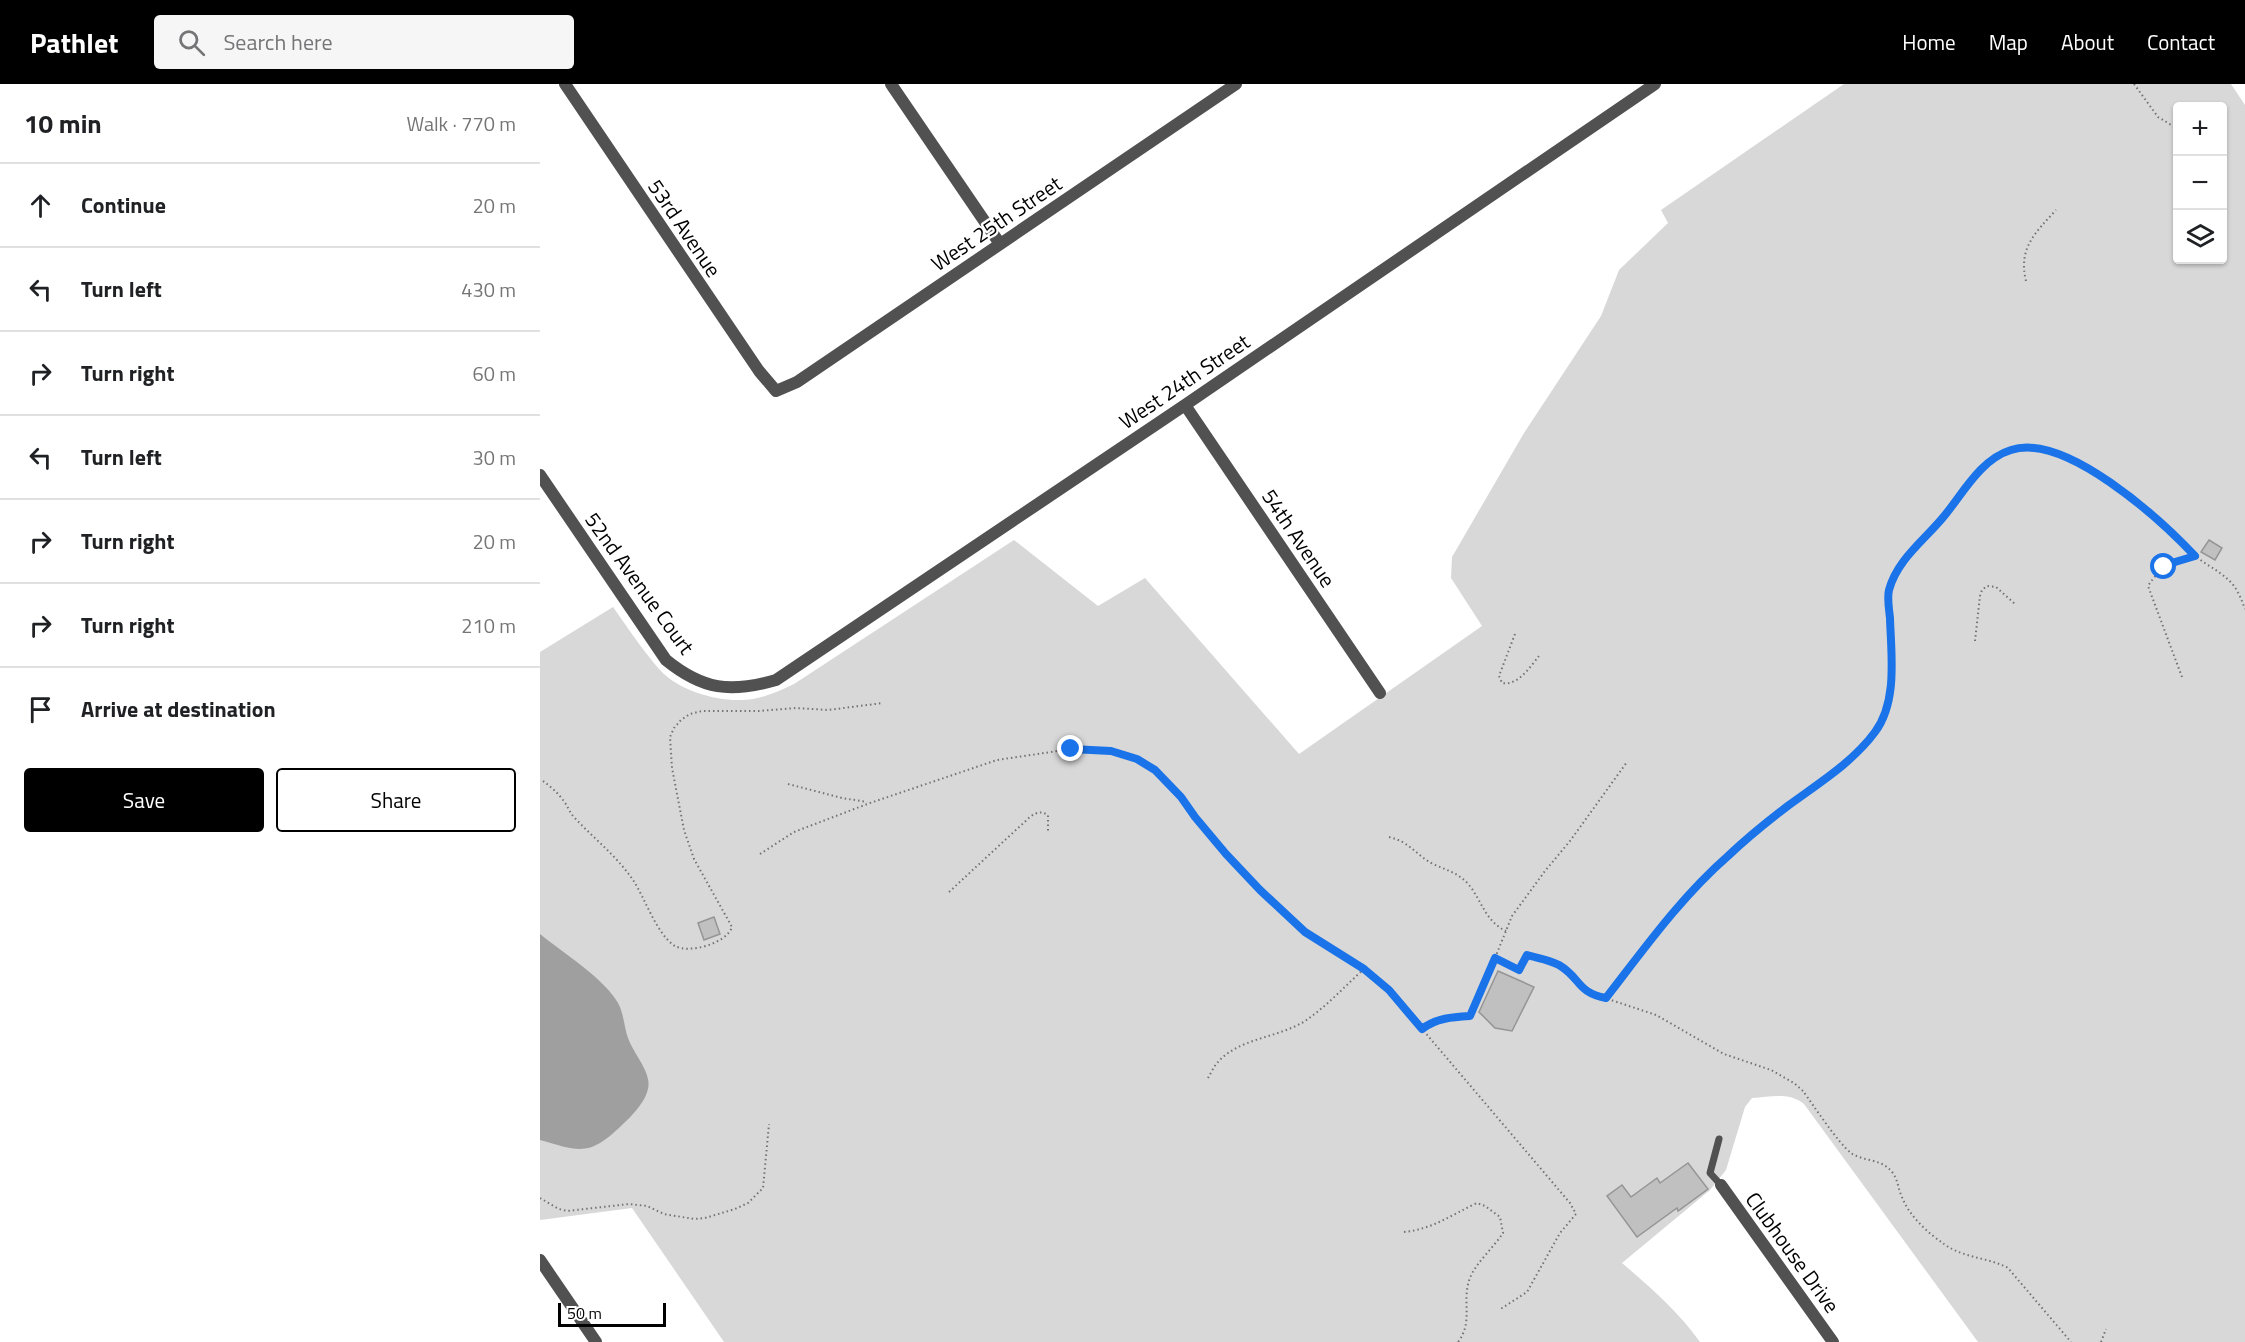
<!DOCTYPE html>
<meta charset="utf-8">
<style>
:root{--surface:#fff;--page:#f6f6f6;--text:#202124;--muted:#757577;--line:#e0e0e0;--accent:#000}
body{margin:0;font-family:"Titillium Web",sans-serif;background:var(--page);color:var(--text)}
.controls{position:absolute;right:18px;top:18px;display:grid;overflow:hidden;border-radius:6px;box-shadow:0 2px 4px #0004}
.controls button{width:54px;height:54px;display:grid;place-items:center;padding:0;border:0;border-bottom:2px solid var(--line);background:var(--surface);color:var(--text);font:30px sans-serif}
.scale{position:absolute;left:18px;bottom:15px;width:108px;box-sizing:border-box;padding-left:6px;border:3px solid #000;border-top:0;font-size:16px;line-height:21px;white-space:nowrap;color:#000;-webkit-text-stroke:4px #fff;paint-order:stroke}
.stop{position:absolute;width:18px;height:18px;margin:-14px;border:4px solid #1a73e8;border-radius:50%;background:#fff}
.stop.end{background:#1a73e8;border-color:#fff;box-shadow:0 2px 6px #0008}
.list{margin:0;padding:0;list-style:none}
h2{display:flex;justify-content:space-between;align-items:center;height:78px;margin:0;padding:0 24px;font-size:26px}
h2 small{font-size:20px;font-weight:400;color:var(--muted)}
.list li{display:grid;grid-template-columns:39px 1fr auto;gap:18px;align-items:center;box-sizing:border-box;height:84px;padding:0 24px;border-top:2px solid var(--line)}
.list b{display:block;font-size:22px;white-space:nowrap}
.list em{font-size:20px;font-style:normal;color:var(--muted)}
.actions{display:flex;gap:12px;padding:18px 24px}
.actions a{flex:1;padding:14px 0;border:2px solid var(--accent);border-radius:6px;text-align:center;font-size:21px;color:var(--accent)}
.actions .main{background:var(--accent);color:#fff}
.icon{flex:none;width:33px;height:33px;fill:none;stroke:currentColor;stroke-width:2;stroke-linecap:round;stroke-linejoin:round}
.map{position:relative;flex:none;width:1705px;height:1258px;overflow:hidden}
header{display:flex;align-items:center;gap:36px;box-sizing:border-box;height:84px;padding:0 30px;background:var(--accent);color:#fff}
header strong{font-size:28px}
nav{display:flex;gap:33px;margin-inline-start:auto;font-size:21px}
.search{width:420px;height:54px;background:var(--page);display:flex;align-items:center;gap:15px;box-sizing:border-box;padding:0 21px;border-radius:6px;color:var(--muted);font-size:22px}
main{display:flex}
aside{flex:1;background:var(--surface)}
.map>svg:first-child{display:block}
</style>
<header>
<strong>Pathlet</strong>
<div class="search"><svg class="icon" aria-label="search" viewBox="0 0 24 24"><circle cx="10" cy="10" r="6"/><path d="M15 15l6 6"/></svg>Search here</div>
<nav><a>Home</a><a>Map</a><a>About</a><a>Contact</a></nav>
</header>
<main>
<aside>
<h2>10 min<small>Walk · 770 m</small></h2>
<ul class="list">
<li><svg class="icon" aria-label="ahead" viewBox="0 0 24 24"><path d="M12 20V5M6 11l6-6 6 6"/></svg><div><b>Continue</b></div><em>20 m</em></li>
<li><svg class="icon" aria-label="left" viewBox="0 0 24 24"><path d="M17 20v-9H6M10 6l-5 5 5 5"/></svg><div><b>Turn left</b></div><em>430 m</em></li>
<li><svg class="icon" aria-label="right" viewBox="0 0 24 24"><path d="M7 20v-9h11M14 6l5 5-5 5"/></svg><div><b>Turn right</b></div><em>60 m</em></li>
<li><svg class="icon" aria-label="left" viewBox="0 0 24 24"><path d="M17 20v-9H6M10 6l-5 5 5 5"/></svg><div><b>Turn left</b></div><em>30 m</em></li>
<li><svg class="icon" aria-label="right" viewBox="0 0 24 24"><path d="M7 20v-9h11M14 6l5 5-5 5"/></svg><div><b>Turn right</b></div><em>20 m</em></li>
<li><svg class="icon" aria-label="right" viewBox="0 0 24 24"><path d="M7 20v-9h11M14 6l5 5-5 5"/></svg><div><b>Turn right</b></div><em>210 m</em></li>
<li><svg class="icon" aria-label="arrive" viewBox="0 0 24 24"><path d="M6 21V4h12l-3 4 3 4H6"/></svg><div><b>Arrive at destination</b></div></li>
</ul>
<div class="actions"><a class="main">Save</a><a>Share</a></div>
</aside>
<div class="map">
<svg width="1705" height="1258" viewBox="0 0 1705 1258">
<rect width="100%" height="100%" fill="#fff"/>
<!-- green -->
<path fill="#d8d8d8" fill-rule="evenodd" d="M1304,0H1691L1705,21V1258H1438L1264,1020C1249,1008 1231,1013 1212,1014L1205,1023L1186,1086L1170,1106L1082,1179C1110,1203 1138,1227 1160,1258H184L92,1124L0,1136V568L73,523C88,544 103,567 120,586C138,606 175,617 201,616C220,616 237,608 254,600L474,456L558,522L605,494L759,670L942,542L911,494L912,473L984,349L1061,232L1079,186L1128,139L1121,126ZM1638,22H1682V176H1638Z"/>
<!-- water -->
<path fill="#9f9f9f" d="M0,850C22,868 65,895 78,919C84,930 84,943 88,954C93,968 105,981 108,995C112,1012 93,1031 82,1041C50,1072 41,1068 0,1056Z"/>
<!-- building -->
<path fill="#c0c0c0" stroke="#959595" stroke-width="1.5" d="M1669,456L1682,464L1675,476L1661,468Z
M174,833L180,850L164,856L158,839Z
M958,887L994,903L972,947L955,944L939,928Z
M1148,1079L1168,1105L1138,1127L1137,1124L1097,1153L1067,1112L1082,1101L1091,1113L1117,1094L1120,1099Z"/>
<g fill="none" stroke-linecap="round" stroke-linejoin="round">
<!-- path -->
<path stroke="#737373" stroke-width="2" stroke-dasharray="1.5 3" stroke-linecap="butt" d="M1594,0L1618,33L1638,45
M1486,197C1478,164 1495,149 1516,126
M975,550L959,592L962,599C978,602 990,583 999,572
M1435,557L1440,512L1442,506L1447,502L1456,503L1476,521
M1642,593L1608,502C1619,484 1635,476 1655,473
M3,697C10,702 17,708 23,716C27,721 29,727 33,732C53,754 76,771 93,796C105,814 117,851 135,862C150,870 187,859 192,843L154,775L144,746L132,684L130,653L134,644L141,636L150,630L162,627H219L256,624L288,626L343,619
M248,700L302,714L327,718
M849,753C870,758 876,771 893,780C906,786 919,789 929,801C942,817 945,837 966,847
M220,770L254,748L330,719L457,676L531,665L571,667L597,675L615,685L641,713L655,733L686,770L752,838L778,857L824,885L849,906L1030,1119L1036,1130L1020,1149L987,1208L959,1226
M409,808L491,732C498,728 501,727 508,731V748
M955,874L972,832L1005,787L1030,757L1087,678
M1066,914C1104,865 1141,814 1187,772C1209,753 1231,734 1254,717C1282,697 1314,677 1335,649C1358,617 1351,571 1350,535C1349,525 1347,514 1350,505C1357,477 1380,461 1398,440C1409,427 1417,413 1428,400C1474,345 1513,362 1566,395C1598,415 1625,446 1654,471C1667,482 1683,488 1694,502C1699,509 1702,517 1705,525
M882,945C896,934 913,933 930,932L955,874L979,886L987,871L1018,880L1031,890L1047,908L1116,931L1184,970L1231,986L1254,999L1263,1007C1274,1022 1298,1059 1311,1069C1324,1078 1341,1074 1352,1088C1358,1095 1358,1105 1362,1113C1369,1132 1388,1149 1404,1160C1425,1175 1448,1173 1468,1184L1531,1258
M668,994C671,989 674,982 678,978C699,954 738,954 765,937C786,923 805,902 824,885
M0,1114L19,1125L27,1127L89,1120L107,1122L124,1130L154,1135L165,1134L195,1125L208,1119L223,1104L229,1040
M864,1148C893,1145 911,1131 937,1119L945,1122L960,1133L963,1149C954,1163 935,1180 930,1194C921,1217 934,1237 918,1258
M1561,1258L1566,1245"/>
<!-- lane -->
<path stroke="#515151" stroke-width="7" d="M1179,1055L1170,1089L1181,1101"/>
<!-- street -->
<path stroke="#515151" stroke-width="12" d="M25,0L219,287L236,307L257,298L696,0
M351,0L460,160
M645,321L840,609
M0,391L126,576C163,606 190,609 236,596L645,321L1115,0
M1181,1101L1293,1258
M0,1176L56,1258"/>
</g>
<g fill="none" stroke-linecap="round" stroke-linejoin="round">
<!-- route -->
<path stroke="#1a73e8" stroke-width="8" d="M531,665L571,667L597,675L615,686L641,713L655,733L686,770L720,806L765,848L824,885L849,906L882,945C896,934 913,933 930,932L955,874L979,886L987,871C997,874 1010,876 1019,881C1041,894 1036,908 1066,914C1104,865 1141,813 1188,772C1207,754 1228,737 1249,721C1279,699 1313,678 1335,648C1358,617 1351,570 1350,534C1349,525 1347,514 1349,506C1357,475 1386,455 1405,431C1423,409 1441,375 1471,366C1525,348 1620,435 1655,472L1635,478L1624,483"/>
</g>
<g text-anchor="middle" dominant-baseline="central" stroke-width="4.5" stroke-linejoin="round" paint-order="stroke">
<!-- street labels -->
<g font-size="21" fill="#000" stroke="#fff">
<text transform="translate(456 139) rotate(-34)">West 25th Street</text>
<text transform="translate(145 144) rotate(56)">53rd Avenue</text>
<text transform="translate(644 297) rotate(-34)">West 24th Street</text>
<text transform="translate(759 454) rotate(56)">54th Avenue</text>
<text transform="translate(100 499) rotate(54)">52nd Avenue Court</text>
<text transform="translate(1253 1168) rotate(54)">Clubhouse Drive</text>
</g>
</g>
</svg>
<div class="controls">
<button>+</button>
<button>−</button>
<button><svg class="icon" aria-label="layers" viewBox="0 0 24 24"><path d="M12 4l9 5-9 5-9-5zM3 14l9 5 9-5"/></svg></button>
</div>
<div class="scale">50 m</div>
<div class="stop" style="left:1624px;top:483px"></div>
<div class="stop end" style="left:531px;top:665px"></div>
</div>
</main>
